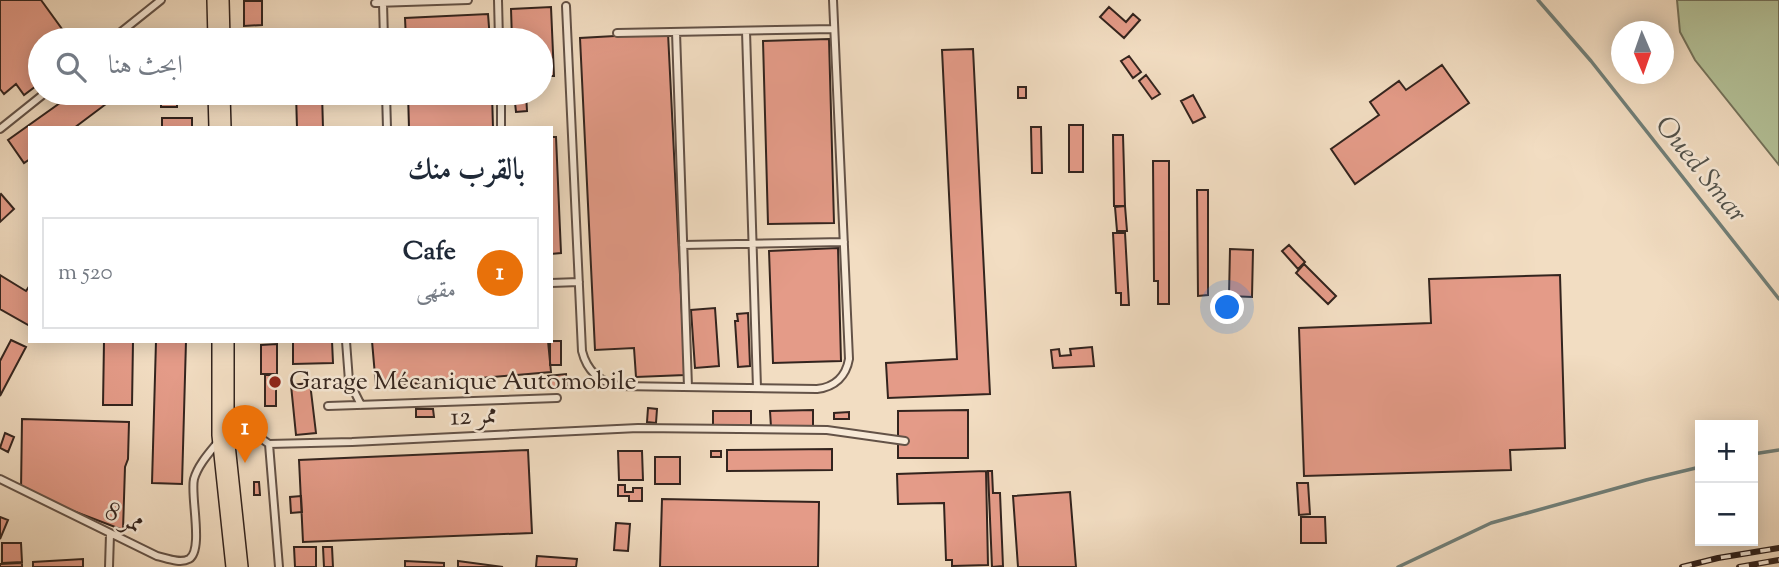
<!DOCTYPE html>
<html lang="ar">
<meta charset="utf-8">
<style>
:root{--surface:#fff;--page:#f2f2f3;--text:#1f2937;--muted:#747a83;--line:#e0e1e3;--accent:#8f2418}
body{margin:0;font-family:"Sorts Mill Goudy",Amiri,serif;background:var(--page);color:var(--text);direction:rtl}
.controls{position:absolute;right:21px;bottom:21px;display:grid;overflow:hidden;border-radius:0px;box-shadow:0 4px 18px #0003}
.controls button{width:63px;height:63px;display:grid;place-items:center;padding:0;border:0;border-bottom:2px solid var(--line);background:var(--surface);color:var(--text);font:35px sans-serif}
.compass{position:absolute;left:1611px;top:21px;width:63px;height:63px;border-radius:50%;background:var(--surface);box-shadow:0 4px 18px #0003;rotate:178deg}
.you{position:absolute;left:1228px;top:308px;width:24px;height:24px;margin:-18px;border:5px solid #fff;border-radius:50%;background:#1a73e8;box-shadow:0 0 0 10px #1a73e833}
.badge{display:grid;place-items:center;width:46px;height:46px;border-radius:50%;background:var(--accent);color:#fff;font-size:23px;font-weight:700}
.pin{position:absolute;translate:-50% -58px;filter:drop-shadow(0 2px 4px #0008)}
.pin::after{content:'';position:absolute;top:37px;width:24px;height:21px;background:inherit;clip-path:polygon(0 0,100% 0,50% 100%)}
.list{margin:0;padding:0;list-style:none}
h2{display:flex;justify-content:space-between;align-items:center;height:91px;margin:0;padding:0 28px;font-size:30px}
h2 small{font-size:23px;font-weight:400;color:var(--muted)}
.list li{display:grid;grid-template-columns:46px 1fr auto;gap:21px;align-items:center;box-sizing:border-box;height:112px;margin:0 14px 14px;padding:0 14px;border:2px solid var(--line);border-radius:0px}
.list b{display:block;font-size:26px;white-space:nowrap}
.list p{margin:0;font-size:23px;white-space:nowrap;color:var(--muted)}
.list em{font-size:23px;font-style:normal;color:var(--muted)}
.icon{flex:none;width:38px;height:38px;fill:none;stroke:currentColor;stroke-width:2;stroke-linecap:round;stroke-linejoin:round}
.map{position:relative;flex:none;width:1779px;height:567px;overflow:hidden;direction:ltr}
.search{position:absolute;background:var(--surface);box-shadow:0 4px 18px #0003;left:28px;top:28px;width:525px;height:77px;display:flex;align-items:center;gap:18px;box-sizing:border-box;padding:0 24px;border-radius:38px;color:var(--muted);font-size:26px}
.panel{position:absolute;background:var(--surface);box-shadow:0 4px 18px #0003;left:28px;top:126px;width:525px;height:217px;border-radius:0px;direction:rtl}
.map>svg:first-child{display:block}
</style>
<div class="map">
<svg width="1779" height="567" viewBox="0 0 1779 567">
<rect width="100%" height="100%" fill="#f2ddc2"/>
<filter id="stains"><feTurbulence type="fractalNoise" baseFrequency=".00286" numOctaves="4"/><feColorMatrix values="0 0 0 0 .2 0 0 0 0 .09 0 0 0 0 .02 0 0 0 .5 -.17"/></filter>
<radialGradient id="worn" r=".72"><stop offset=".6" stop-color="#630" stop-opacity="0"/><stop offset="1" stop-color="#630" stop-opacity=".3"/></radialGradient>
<!-- green -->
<path fill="#b4c299" stroke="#74735c" stroke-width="2" d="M1677,0H1779V165L1695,60L1680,32Z"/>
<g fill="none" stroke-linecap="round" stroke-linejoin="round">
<!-- stream -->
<path stroke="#717f78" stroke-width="3.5" d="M1538,0L1591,61L1779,299
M1753,454L1779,450
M1398,567L1491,523L1646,480L1700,467"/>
</g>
<!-- building -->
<path fill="#e49b88" stroke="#33241e" stroke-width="2" d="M0,0H41L70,40H40V65L37,67L40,72V83L24,95L16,84L4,94L0,89Z
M244,1H262V25L244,26Z
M551,7L554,76H541V40H512L511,9Z
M1109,7L1126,22L1133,14L1140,20L1124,38L1100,17Z
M488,14L490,40H406L405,18Z
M668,33L685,375L636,377L634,348L595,350L580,38Z
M829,39L834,223L768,224L763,41Z
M973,49L990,394L888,398L886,363L957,359L942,50Z
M1129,56L1141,72L1133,78L1121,61Z
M1442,65L1469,103L1355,184L1331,149L1379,115L1370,102L1399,81L1406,90Z
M1146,75L1160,94L1152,99L1139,81Z
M1018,87H1026V98H1018Z
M74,93H116L118,95L74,128H30V159L24,163L8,140Z
M296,93H322L323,128H297Z
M408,93H492L493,128H409Z
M514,93H526L527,111L516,112Z
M161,95H177V107H161Z
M1193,95L1205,117L1193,123L1181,101Z
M162,118H192V128H162Z
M1069,125H1083V172H1069Z
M1031,127H1041L1042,173H1032Z
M1113,135H1123L1125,206H1114Z
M551,137H556L561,253L551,254Z
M1153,161H1169V304H1158V281H1154Z
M1197,190H1208V295L1198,296Z
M1,194L14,209L0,222V195Z
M1125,206L1127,231H1117L1115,207Z
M1113,233H1125L1129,305H1121V293H1116Z
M1289,245L1305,262L1298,269L1282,251Z
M838,248L841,361L773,363L769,251Z
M1230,249L1253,250L1252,297L1229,296Z
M1304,264L1336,296L1328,304L1296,273Z
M0,275L26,291L30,285V326L0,309Z
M1560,275L1565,448L1510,450L1511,470L1304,476L1299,328L1431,323L1429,279Z
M715,308L719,366L695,368L691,310Z
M748,313L750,366L738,367L735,321H738L737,314Z
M11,340L26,347L0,396V361Z
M104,341H133L132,405H103Z
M156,341H186L182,484L152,483Z
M293,341H332L333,363L293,364Z
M372,341H548L551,372L376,387Z
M550,341H561V365H550Z
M277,344V374H261V345Z
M1092,347L1094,366L1053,368L1051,350L1059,349L1060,356L1071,355L1070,349Z
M566,374L567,387L549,388L548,376Z
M265,375H276V406H265Z
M310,383L316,433L296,435L291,385Z
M648,408L657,409L656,423L647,422Z
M416,409H433L434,417H416Z
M813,410V426L771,427L770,411Z
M968,410V458H898V411Z
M713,411H751V428H713Z
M849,412V419H834V413Z
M22,419L129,422L128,459L125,467L123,530L21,491Z
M5,433L14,437L8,452L0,448Z
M832,449V470L727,471V450Z
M528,450L532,533L303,542L299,460Z
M618,451H642L643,480H619Z
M711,451H721V457H711Z
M655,457H680V484H655Z
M986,471L988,565L952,566V560H946L944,503L898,504L897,474Z
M988,471H992L993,493H1000L1003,566L992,567Z
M254,482H259L260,495H254Z
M1297,483H1308L1310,514L1299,515Z
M618,485H625V492H633V488H642V501H629V496H618Z
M1070,492L1076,567H1018L1013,496Z
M301,496L302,512L291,513L290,497Z
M662,499L819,502L818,567H660Z
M0,517L8,520L0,539Z
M1301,517H1325L1326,543H1301Z
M616,523L630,524L628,551L614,550Z
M2,543H21L22,562L2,563Z
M294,547H316V567H295Z
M323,547H332L333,567H324Z
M537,556L577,559L576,567H536Z
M83,559V567H33V562Z
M405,561L444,563V567H405Z
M458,561L503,567H458Z
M22,563V567H0V564Z"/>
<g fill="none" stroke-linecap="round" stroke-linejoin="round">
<defs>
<path id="lane" d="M498,0L499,40
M375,3L468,0
M383,3L384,40
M566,6L582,351C587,371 599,382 619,386L817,389C835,387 846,376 849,359L833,0
M746,31L757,388
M676,32L688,387
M617,33L834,29
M111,40L161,0
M386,93L387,128
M501,93V128
M0,129L45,93
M683,245L844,242
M551,283L579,282
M346,341L349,381L361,405
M328,406L557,398
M228,415L269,444L352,442L638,428L827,430L905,441
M269,444L279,567
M0,479L157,556C166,558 180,564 189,559C204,550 190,495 194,479C198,465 209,453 218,442
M109,567L110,534"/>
<path id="primary" d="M218,0L219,40
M219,93L220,128
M223,341V435L237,567"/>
</defs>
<!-- lane casing -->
<use href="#lane" stroke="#635247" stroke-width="10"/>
<!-- primary casing -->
<use href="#primary" stroke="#33241e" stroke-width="24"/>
<!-- lane -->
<use href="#lane" stroke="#f7e9d7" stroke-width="6"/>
<!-- primary -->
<use href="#primary" stroke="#f2ddc2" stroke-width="21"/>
<defs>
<path id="rail" d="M1682,567L1718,558L1779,548
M1739,567L1779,560"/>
</defs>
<!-- rail casing -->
<use href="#rail" stroke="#33241e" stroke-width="6"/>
<!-- rail -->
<use href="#rail" stroke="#f7e9d7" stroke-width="3.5" stroke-dasharray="10" stroke-linecap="butt"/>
</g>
<!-- markers -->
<circle fill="#8f2418" stroke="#f7e9d7" stroke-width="2.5" cx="275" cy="382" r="7"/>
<g text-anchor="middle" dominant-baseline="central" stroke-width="5" stroke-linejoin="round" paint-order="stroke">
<!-- poi labels -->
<g font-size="26" fill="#33241e" stroke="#f7e9d7" text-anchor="start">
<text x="289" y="382">Garage Mécanique Automobile</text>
</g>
<!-- street labels -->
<g font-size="26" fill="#33241e" stroke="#f7e9d7">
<text transform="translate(474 417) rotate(-3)">ممر 12</text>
<text transform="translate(124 519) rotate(25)">ممر 8</text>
</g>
<!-- water labels -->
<g font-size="28" font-style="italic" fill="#52524b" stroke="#f7e9d7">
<text transform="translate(1700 170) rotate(51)">Oued Smar</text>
</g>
</g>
<rect width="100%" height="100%" filter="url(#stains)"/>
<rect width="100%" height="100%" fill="url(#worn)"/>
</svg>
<div class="controls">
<button>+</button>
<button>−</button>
</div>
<svg class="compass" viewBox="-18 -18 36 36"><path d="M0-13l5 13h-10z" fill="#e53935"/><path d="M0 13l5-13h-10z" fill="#747a83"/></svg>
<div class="you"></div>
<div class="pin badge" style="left:245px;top:463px;background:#e8710a">1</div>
<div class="search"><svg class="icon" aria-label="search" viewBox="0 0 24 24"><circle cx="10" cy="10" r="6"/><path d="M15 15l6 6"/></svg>ابحث هنا</div>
<section class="panel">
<h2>بالقرب منك<small></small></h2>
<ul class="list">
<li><span class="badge" style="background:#e8710a">1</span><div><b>Cafe</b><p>مقهى</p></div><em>520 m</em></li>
</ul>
</section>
</div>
